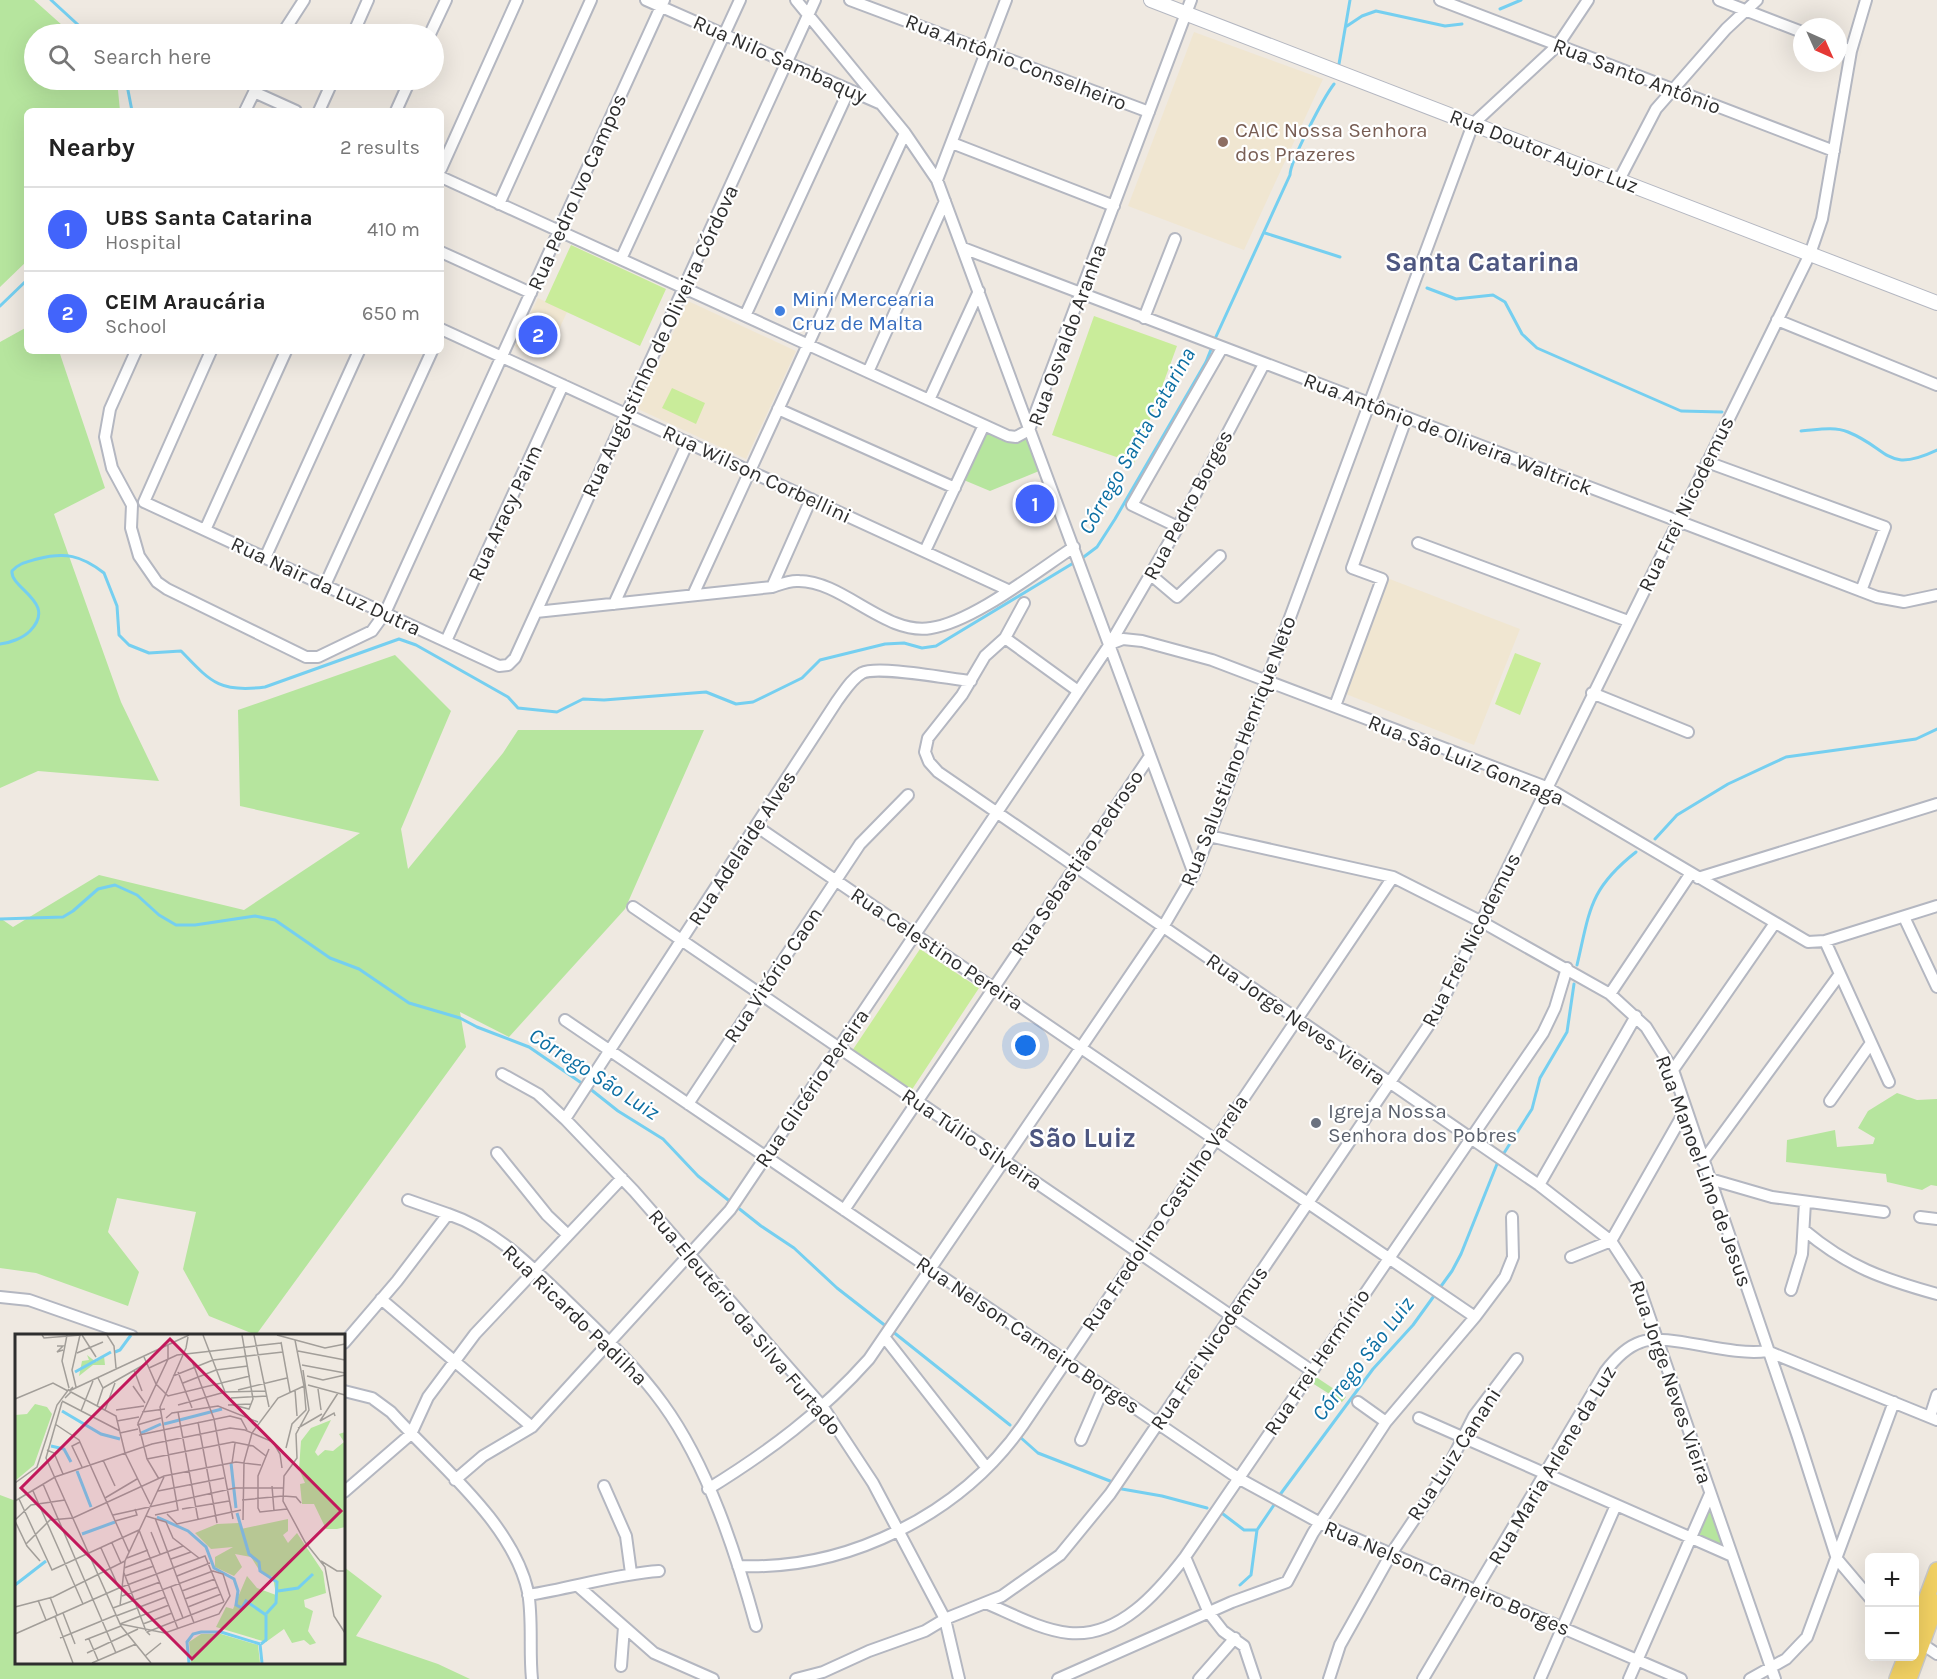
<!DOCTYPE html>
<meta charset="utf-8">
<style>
:root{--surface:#fff;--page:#f6f6f6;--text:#222;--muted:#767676;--line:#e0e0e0;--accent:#4264fb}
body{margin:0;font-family:Karla,sans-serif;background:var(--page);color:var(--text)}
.controls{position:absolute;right:18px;bottom:18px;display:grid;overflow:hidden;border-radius:9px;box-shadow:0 6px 24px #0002}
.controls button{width:54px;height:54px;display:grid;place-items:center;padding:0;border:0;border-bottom:2px solid var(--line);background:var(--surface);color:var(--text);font:30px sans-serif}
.compass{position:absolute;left:1793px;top:18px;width:54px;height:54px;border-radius:50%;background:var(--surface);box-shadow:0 6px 24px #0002;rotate:135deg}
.you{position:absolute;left:1026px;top:1046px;width:21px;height:21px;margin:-15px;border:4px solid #fff;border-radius:50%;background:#1a73e8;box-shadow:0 0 0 9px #1a73e833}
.badge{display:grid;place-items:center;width:39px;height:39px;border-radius:50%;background:var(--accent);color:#fff;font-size:20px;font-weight:700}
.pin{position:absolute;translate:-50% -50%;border:3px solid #fff;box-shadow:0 2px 6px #0006}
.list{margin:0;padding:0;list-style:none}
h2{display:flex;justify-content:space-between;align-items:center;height:78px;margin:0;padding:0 24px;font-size:26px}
h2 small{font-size:20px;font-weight:400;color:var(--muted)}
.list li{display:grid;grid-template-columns:39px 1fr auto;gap:18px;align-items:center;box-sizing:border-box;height:84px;padding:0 24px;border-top:2px solid var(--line)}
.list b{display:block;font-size:22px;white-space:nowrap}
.list p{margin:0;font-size:20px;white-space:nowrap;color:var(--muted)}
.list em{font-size:20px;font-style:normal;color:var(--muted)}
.icon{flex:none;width:33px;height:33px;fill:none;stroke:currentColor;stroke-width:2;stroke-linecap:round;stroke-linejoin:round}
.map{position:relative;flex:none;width:1937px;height:1679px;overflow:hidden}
.search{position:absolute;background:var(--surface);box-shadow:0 6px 24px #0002;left:24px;top:24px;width:420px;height:66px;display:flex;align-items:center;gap:15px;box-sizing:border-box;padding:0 21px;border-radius:33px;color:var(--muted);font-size:22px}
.panel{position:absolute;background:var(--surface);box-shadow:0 6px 24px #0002;left:24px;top:108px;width:420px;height:246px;border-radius:9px}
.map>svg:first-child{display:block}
</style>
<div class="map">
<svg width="1937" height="1679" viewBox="0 0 1937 1679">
<rect width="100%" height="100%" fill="#efe9e1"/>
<!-- education -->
<path fill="#f0e6d1" d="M1194,32L1323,79L1244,250L1128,206Z
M538,298L567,312L545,360L515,346Z
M688,301L796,351L746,459L638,409Z
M1387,578L1520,629L1474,745L1346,694Z"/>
<!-- green -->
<path fill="#b6e59e" d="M0,0H34L72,34H34V80H117L120,111H27V261L0,287Z
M27,327V351H59L105,488L54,514L121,702L159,781L38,771L0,788V342Z
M984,425L1008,436L1029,430L1044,469L990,491L959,478Z
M395,655L451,711L401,829L408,869L503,753L518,730H704L625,909L509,1037L460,1012L466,1047L256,1335L209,1316L183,1269L196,1212L117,1198L108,1232L139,1272L128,1306L36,1273L0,1268V918L13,927L99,875L244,910L360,833L240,806L238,710Z
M1897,1093L1917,1100L1937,1099V1186L1931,1185L1922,1190L1887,1182L1886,1174L1786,1162L1787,1140L1835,1130L1837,1147L1873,1144L1875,1138L1858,1128L1868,1111Z
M1313,1375L1346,1397L1342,1402L1309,1381Z
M0,1495L16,1501V1662H344V1567L382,1596L356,1636L438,1664L470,1679H0Z
M1710,1506L1724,1547L1696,1536Z"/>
<!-- pitch -->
<path fill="#c9ec9a" d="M571,245L666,289L640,346L545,302Z
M1094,316L1177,346L1134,463L1052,435Z
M672,388L705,403L696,424L662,408Z
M1515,653L1541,663L1520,715L1495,704Z
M920,949L979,988L911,1091L852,1051Z"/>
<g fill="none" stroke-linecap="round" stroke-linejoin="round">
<!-- stream -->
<path stroke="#75cff0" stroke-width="3" d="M51,0L88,34
M1500,9L1521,0
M1347,26L1362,16L1376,11L1445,26L1462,24
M1339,64L1350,0
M126,80L132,111
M1265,233L1340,257
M1427,288L1456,299L1493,295L1505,302L1522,334L1537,348L1681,411L1722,412
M0,306L27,280
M1214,341L1290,175C1290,161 1324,97 1334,84
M1801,431C1816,430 1834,426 1848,432C1890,449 1886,474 1937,450
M1081,559L1097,547L1115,519L1206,362L1212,347
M0,644C10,643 23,638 30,631C58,602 10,589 12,571C19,563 27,562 37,559C65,552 81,555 104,573L117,606L119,635L129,645L149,653L181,651C211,682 219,693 265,687L399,639L416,645L508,697L518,708L557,712L583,699L604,700L706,692L736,704L753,702L802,678L820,660L885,644L904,643L922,648L936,646L1075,562
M1655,839L1677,815L1728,784L1786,757L1916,739L1937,729
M0,919L63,917L73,911L98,889L115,885L137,895L159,915L176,925H195L255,916L275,920L330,958L359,969L409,1003L460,1018L477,1027L529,1047L583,1084
M1577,965C1590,910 1589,889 1636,852
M589,1088L618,1111L663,1139L698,1176L761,1226L794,1248L837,1288L887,1327
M1504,1153L1532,1109L1540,1078L1567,1032L1574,984
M892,1331L1010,1425
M1020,1437L1038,1453L1110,1481
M1122,1489L1162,1496L1207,1508
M1279,1496L1373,1369L1413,1325L1452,1271L1461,1254L1497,1164
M1223,1514L1244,1530H1257
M1240,1585L1251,1575L1257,1530L1276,1502"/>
<defs>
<path id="street" d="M646,0L879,103
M796,0L905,133L937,180L1194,874
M850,0L1149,112
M1440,0L1834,151
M1719,0L1802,32
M282,34L304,0
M353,34L368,0
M430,34L446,0
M1838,46L1851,51
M254,92L296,111
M245,111L260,80
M319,111L333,80
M396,111L410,80
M952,143L1114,206
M441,169L517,0
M441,177L1008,436L1016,437L1029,430
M937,180L1006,0
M1619,180L1656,109L1726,29L1757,0
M499,204L591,0
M963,248L1877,597L1904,602L1937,595
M441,252L531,293
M621,259L740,0
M745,316L849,90
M1144,318L1175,239
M1777,320L1937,385
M441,329L1008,590
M136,351L110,409L105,437L112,468L132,505L131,528L139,556L157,582L167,589L306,657H318L372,631L385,613L664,0
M868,372L945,201
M929,400L979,291
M778,409L955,488
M1029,430L1191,0
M1707,462L1885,527L1861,591
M144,502L499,666L508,665L515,658L815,0
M144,502L211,351
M1178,527L1132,505L1222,348
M205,530L286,351
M1418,543L1628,621
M925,551L984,425
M265,558L359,351
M1151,575L1177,597L1220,556
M325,585L432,351
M772,587L811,499
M693,595L905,133
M1024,603L1005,638L985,656L962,695L928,738L925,752L929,762L938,772L1539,1185L1611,1241L1637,1281L1775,1679
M614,604L688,442
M536,612L772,587C781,584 790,580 799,581C843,581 886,636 931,628C973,622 1037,571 1074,547
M1005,638L1078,691
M446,641L563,385
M1110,644L1123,639L1142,641L1212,660L1546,787L1808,942L1825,941L1937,906
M1592,693L1688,732
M1335,706L1382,579L1352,568L1406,419
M756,826L1475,1317
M1209,836L1393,877L1482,922L1610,994L1646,1027L1673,1070L1798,1437L1837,1559L1870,1598
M1698,878L1937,804
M633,907L1312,1371
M1904,917L1937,987
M1825,941L1889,1082
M1610,994L1691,873
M565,1020L1238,1478L1322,1524L1681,1679
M1673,1070L1775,923
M502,1074L538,1094L565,1119L634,1191L823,1407L873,1483L945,1619L959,1679
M1830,1101L1871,1043
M688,1104L860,844L908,795
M565,1119L837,701C844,692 851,679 862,673C878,665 950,679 971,681
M497,1153L547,1215L567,1234
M1703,1161L1840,974
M1710,1179L1772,1197L1884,1212
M1539,1185L1636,1016
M408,1200L448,1214
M844,1210L1150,756
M1920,1217L1937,1219
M1804,1230C1848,1267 1883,1279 1937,1294
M1571,1257L1611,1241L1686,1109
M1791,1290L1802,1254L1805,1202
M0,1297L29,1300L132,1336
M381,1299L532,1427
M885,1338L986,1467
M344,1343L397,1281L448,1214C495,1230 529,1264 564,1298C599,1332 635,1365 663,1404C708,1466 736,1553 756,1626
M344,1391L372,1398L391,1412C438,1464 513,1523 528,1592C533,1620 529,1651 532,1679
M1358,1402L1386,1422
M1930,1417L1937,1395
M1419,1418L1730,1555
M1081,1440L1104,1387
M455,1480L483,1456L532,1427L730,1210L1110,644L1178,527L1264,364
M604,1486L626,1536L631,1573
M708,1489C768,1452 822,1412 869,1359L1163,927L1194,874L1209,836L1473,124L1558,45L1588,0
M344,1492L411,1434L428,1397L475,1334L622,1178
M1185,1557L1209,1613L1223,1631L1244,1646L1255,1679
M738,1566C847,1571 960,1515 1023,1425L1393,877
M579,1587L654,1653L713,1679
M528,1595C573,1588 615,1574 659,1571
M986,1603C1012,1614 1041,1630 1069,1633C1119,1638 1158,1592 1185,1557L1543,1033L1555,1008L1567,968
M1922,1644L1937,1654
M621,1666L624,1627
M796,1679L823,1672L869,1651L925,1631L945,1619L1002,1596L1060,1555L1110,1494L1435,1016L1810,254L1822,219L1851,51L1866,0
M1058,1679L1232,1602L1287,1582L1313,1533L1386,1422L1475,1317L1505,1277L1513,1257L1512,1217
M1199,1679L1235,1638
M1329,1679L1340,1645L1391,1554L1444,1475L1474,1416L1517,1359
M1423,1679L1605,1372C1614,1360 1626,1347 1641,1342C1667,1332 1729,1357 1767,1351L1937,1420
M1540,1679L1616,1505
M1629,1679L1710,1494
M1750,1679L1786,1659L1807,1637L1894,1402"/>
<path id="secondary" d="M1151,0L1937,303"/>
<path id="primary" d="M1914,1632L1937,1570
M1897,1679L1906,1656
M1909,1679L1937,1602"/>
</defs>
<!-- street casing -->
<use href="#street" stroke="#b4b7c1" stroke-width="14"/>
<!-- secondary casing -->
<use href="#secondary" stroke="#b4b7c1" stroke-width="16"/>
<!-- primary casing -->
<use href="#primary" stroke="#c9c9c9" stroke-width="18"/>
<!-- street -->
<use href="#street" stroke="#fff" stroke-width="10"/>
<!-- secondary -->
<use href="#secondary" stroke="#fff" stroke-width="14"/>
<!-- primary -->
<use href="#primary" stroke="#f2d163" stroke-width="15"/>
</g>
<!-- markers -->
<circle fill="#8d6e63" stroke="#fff" stroke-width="2" cx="1223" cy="142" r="6"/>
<circle fill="#3f7fe0" stroke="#fff" stroke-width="2" cx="780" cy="311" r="6"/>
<circle fill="#6b7280" stroke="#fff" stroke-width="2" cx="1316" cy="1123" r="6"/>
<g text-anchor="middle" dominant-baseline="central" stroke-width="4.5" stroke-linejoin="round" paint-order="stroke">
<!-- street labels -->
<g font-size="21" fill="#2e2e2e" stroke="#fff">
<text transform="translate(780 59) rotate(24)">Rua Nilo Sambaquy</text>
<text transform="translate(1016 62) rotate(21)">Rua Antônio Conselheiro</text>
<text transform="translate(1637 76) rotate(21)">Rua Santo Antônio</text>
<text transform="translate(1544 151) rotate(21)">Rua Doutor Aujor Luz</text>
<text transform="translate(577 192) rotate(-66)">Rua Pedro Ivo Campos</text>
<text transform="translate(1067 335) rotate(-70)">Rua Osvaldo Aranha</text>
<text transform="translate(660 341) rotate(-65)">Rua Augustinho de Oliveira Córdova</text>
<text transform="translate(1448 434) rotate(21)">Rua Antônio de Oliveira Waltrick</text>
<text transform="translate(757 474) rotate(25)">Rua Wilson Corbellini</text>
<text transform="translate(1686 504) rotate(-64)">Rua Frei Nicodemus</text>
<text transform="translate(1188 505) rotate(-62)">Rua Pedro Borges</text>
<text transform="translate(505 513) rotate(-65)">Rua Aracy Paim</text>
<text transform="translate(326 586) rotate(25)">Rua Nair da Luz Dutra</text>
<text transform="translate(1238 751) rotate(-69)">Rua Salustiano Henrique Neto</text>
<text transform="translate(1466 760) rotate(22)">Rua São Luiz Gonzaga</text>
<text transform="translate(742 848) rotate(-57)">Rua Adelaide Alves</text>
<text transform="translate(1077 863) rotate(-56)">Rua Sebastião Pedroso</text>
<text transform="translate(1471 940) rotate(-63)">Rua Frei Nicodemus</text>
<text transform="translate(937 949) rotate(34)">Rua Celestino Pereira</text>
<text transform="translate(773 975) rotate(-56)">Rua Vitório Caon</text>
<text transform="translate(1296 1019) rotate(35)">Rua Jorge Neves Vieira</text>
<text transform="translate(812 1088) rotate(-56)">Rua Glicério Pereira</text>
<text transform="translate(972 1139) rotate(34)">Rua Túlio Silveira</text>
<text transform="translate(1704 1171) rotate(70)">Rua Manoel Lino de Jesus</text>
<text transform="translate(1165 1213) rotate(-56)">Rua Fredolino Castilho Varela</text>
<text transform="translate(575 1315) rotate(44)">Rua Ricardo Padilha</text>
<text transform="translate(745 1322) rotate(50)">Rua Eleutério da Silva Furtado</text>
<text transform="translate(1028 1335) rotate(34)">Rua Nelson Carneiro Borges</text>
<text transform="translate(1209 1348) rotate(-56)">Rua Frei Nicodemus</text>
<text transform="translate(1317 1362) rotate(-56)">Rua Frei Hermínio</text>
<text transform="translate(1671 1382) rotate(71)">Rua Jorge Neves Vieira</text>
<text transform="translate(1454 1454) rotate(-57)">Rua Luiz Canani</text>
<text transform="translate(1552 1465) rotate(-59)">Rua Maria Arlene da Luz</text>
<text transform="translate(1447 1578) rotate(23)">Rua Nelson Carneiro Borges</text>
</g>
<!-- education labels -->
<g font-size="21" fill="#785e54" stroke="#fff" text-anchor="start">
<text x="1235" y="130">CAIC Nossa Senhora<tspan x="1235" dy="24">dos Prazeres</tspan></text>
</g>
<!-- shop labels -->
<g font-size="21" fill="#366cbe" stroke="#fff" text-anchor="start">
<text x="792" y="299">Mini Mercearia<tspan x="792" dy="24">Cruz de Malta</tspan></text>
</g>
<!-- worship labels -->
<g font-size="21" fill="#5b616d" stroke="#fff" text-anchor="start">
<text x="1328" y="1111">Igreja Nossa<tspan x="1328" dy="24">Senhora dos Pobres</tspan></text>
</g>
<!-- water labels -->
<g font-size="22" font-style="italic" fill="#0d6fa3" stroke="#fff">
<text transform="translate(1137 441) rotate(-60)">Córrego Santa Catarina</text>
<text transform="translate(594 1074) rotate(33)">Córrego São Luiz</text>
<text transform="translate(1363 1359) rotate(-52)">Córrego São Luiz</text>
</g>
<!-- district labels -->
<g font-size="27" font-weight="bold" fill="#4d5680" stroke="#fff">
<text x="1482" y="262">Santa Catarina</text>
<text x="1082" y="1138">São Luiz</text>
</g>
</g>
<!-- overview -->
<g transform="translate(15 1334)">
<rect width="330" height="330" fill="#efe9e1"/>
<path d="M72,21L81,28L89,22L90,31H78L64,42L67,27L74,26ZM20,70L32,73L37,80L19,131L0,147V81L12,80ZM316,86L300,118L303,122L310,116L318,117L329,108L324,100L330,98V193L322,195H311L299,170H287L285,150L290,149L284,135L286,107L296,94ZM273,185V197L268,201L273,209L282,199L308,238L311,259L289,266L290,273L298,277L293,297L301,309L295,311L289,306L277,309L269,295L251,308L201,293L211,273L218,275L232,242L242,254L261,261L258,243L246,239L236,223L220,220L227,233L219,242L200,233V223L218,213L196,215L180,199L202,190L224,189L226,195ZM186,300H206L243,311L245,329H176L174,308Z" fill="#b6e59e"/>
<path fill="none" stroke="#75cff0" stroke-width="3" d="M100,18L105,16L116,1M60,38L96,18M47,77L86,100L105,105M149,90L207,75M126,99L146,90M36,112L49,115L56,128M216,129L221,174M62,137L76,173M222,179L234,220L244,228L245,237L262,248L261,269L251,280M142,183L173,197L191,213L199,234L219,245L223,257L221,271L227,274L231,267L251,281M67,200L100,188M0,251L31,227M263,257L283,254L298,240M245,310L247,329M246,310L251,306V281M174,329L172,308L178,300L186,298H206L245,310"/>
<path fill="none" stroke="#a29e99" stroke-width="1.5" d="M27,1L29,4L66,1M52,1L47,27L54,54M67,1L81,23M92,1L99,12L101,34M188,1L210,58M239,1L254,73M262,1L310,14L330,10M266,8L275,58M42,12H48L42,18L48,16M283,17L330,26M62,19L88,8M129,23L141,50L153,62L235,42M177,27L199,85L218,185M287,31L330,39M134,34L162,21L266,9M119,36L127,57M288,36L294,76L281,100L282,124L269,142L268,167L290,208L310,233L319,282L330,299M163,38L177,74M158,42L198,26L268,18M292,42L308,46L330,41M168,49L201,36L233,32M293,51L330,61M118,52L130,69M58,53L54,57L174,1M61,53L57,36L65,1M88,54L132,29M303,55L306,76M223,56L272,44M280,56L282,82M50,64L56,58L101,82L110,119L135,170M216,64L252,62M0,65L38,49L53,57M47,67L105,97M47,68L31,124L106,292L136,329M163,71L210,58L251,57M213,71L236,70M218,71L234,75L238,65L227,1M82,72L88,54L83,44M90,76L100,49M101,76L129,72M66,77L78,47M127,78L150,75M163,78L183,185M320,82L319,79L305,87L323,59M151,84L157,79L203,72L243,88M102,87L124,83M183,88L202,189M40,90L64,106L114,218M122,91L146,84M283,94L307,80M105,99L123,95M124,101L215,82L226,85L232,96M65,108L57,112L67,133M271,114L277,90L291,76L289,52M254,115L243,142V174L245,178L272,175M32,116L39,119L48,140M132,125L218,108L238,112L251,122M88,126L100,152M217,129L220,109M144,145L132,125L123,89L153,25V11M0,149L22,133L42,71L54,55M28,150L101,319M257,152L259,177M18,157L68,270M143,157L209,144M90,164L122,145M4,165L37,236L124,196M227,166L268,162L281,163L286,169M0,167L40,143L137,110L215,94L230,96L258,108L265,120L267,134M167,175L214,167M152,180L162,190L226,176M98,181L220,154H268M140,181L163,176L145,73L171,14L173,3M131,182L151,188L158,204L184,224M140,184L179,289M0,186L16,171L50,166M228,186L229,128L237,99L263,64L289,52L280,6M0,187L12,212L25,227M100,187L122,181L120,175M124,196L163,295M136,198L145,220M97,209L106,229M11,210L35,186L58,184L149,142L221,128L246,131M86,214L104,254M112,224L133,216M156,225L176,218M306,227L322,237H330M109,234L168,212M109,239L131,297M110,242L139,232M162,242L195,229M156,253L168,284M167,257L200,245M107,262L145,248M35,263L42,281M170,265L203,253M23,266L31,286M105,272L110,227L149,143M0,273L38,263L110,227M173,273L206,260M98,274L198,237L208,240L215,262L204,280L150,299L105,290M48,279L60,310M40,282L58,329M101,282L151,263M105,290L154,271M128,290L157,279M0,300L104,254L190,222L209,268M135,301L132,298L209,268M45,304L101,281M74,305L83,326M70,306L106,292M72,319L123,295M130,322L146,309M77,329L121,310"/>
<path fill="#c2185b" fill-opacity="0.15" stroke="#c2185b" stroke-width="3" d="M155,5L326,177L177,325L6,154Z"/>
<rect width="330" height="330" fill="none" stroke="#2e2e2e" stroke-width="3"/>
</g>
</svg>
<div class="controls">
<button>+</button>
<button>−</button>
</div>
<svg class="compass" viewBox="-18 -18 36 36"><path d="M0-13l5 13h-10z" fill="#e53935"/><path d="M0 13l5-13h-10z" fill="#767676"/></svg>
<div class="you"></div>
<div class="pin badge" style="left:1035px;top:504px">1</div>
<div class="pin badge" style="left:538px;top:335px">2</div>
<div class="search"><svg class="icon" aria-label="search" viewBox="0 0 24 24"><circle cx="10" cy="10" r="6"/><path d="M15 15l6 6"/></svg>Search here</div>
<section class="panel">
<h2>Nearby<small>2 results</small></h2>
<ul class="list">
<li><span class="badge">1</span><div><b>UBS Santa Catarina</b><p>Hospital</p></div><em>410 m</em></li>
<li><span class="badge">2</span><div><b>CEIM Araucária</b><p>School</p></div><em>650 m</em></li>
</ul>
</section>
</div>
